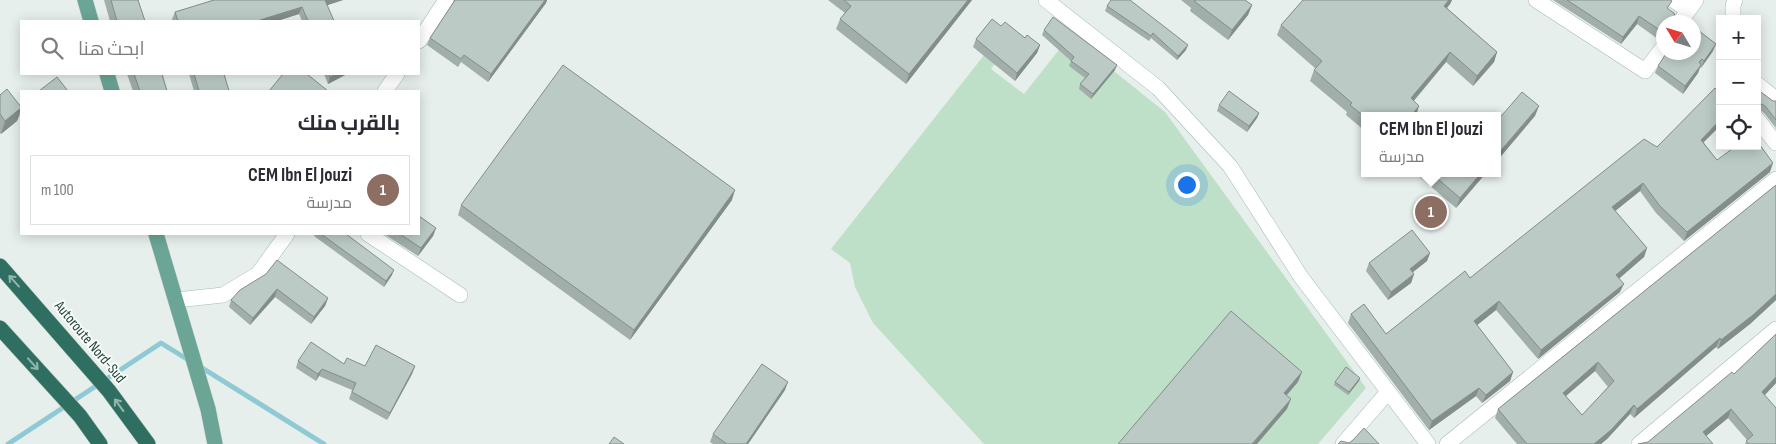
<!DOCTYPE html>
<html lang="ar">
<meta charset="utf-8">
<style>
:root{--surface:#fff;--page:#f2f2f3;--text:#2b2b33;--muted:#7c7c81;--line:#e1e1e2;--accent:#855347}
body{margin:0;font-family:"Sofia Sans Condensed",Cairo,sans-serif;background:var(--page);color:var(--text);direction:rtl}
.controls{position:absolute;right:15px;top:15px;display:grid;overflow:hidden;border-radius:0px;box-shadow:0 2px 12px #0003}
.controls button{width:45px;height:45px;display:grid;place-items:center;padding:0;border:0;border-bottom:1px solid var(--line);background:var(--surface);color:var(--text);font:25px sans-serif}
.compass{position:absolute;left:1656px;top:15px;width:45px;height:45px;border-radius:50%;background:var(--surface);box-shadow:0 2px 12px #0003;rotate:308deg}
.you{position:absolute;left:1186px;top:184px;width:18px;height:18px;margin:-12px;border:4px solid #fff;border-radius:50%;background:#1a73e8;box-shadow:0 0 0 8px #1a73e833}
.badge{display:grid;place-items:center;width:32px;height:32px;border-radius:50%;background:var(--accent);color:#fff;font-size:16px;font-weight:700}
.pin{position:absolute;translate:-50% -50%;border:2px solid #fff;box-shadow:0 1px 5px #0006}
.popup{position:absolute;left:1361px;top:112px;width:140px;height:65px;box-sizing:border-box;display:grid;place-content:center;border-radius:0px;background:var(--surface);filter:drop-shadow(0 1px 4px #0005);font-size:16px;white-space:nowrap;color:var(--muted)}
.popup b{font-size:19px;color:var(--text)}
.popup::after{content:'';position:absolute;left:50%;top:100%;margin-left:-10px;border:10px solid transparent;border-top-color:var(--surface)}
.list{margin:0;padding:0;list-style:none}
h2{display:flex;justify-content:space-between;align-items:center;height:65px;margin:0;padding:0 20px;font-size:21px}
h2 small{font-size:16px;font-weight:400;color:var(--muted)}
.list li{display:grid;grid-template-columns:32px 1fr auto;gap:15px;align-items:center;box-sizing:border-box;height:70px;margin:0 10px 10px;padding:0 10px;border:1px solid var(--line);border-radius:0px}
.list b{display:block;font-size:19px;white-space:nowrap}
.list p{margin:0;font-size:16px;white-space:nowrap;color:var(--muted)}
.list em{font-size:16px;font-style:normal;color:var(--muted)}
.icon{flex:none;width:28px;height:28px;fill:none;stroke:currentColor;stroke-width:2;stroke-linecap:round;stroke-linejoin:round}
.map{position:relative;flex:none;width:1776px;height:444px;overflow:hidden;direction:ltr}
.search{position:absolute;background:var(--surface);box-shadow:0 2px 12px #0003;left:20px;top:20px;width:400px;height:55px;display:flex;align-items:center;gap:12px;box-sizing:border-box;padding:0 18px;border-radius:0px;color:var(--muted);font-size:19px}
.panel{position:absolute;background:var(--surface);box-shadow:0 2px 12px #0003;left:20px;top:90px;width:400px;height:145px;border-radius:0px;direction:rtl}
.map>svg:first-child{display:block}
</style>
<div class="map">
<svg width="1776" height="444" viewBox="0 0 1776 444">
<rect width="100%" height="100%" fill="#e6efeb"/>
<!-- green -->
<path fill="#bfe0c8" d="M1000,35L1009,45L991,69L1024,94L1070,36L1165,112L1366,388L1318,444H984L873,323L855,287L850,263L831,249Z"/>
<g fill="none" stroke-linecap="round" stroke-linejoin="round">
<!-- stream -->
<path stroke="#8ec9d4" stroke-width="5" d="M199,366L324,444
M8,444L161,343L190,361"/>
<defs>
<path id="street" d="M1536,0L1645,71L1664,46
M1673,0L1688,10
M1733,19V6L1735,0
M1680,22L1696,0
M1757,84L1776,99
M1757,119L1776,143
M368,234L460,295
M1343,444L1388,392
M1447,444L1776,179
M1639,444L1776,329"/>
<path id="secondary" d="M1046,0L1158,88L1230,166L1301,277L1428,444
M419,41L446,0
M385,91L397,74
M176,300L223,295L258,274L287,234"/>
<path id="primary" d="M85,0L91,21
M107,74L112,91
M156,234L208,409L215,444"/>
<path id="highway" d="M0,266L109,391L148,444
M0,328L80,416L100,444"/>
</defs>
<!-- street casing -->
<use href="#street" stroke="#a8b8b2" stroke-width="16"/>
<!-- secondary casing -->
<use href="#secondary" stroke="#a4bbb3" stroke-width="16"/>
<!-- primary casing -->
<use href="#primary" stroke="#c2cac8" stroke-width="16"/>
<!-- highway casing -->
<use href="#highway" stroke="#c2cac8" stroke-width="16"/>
<!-- street -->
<use href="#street" stroke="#fff" stroke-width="15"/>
<!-- secondary -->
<use href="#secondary" stroke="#fff" stroke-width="15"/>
<!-- primary -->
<use href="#primary" stroke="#6aa596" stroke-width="15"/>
<!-- highway -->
<use href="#highway" stroke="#2f6f62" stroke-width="15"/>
</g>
<!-- wall -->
<path fill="#a1aea9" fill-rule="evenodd" d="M104,0H138L145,21H110Z
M214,0H343L327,5L334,21H302L299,14L277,21H173L172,19L175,12Z
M455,0H547L546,3L488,82L461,62L458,67L427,45L430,38Z
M828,0H972L906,84L836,29L840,19L845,13Z
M1181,0H1245L1252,5L1248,15L1228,40L1190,11L1191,8Z
M1303,0H1452L1450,4L1447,8L1497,52L1494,62L1473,86L1446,62L1414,101L1365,116V131L1346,115L1347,112L1310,81L1314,70L1316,69L1277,35L1281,25Z
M1553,0H1670L1664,22V37L1658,39L1637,24L1621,44Z
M1107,6L1186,50L1177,60L1151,38L1149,41L1105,11Z
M1001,26L1040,45L1037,53L1015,81L973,47L976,39Z
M1044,30L1115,70L1091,99L1079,89L1080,84L1085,78L1069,66L1071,61L1042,35Z
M1713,51L1701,68L1700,67L1698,73L1683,94L1655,73L1658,66Z
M127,74H162L167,91H133Z
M189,74H224L229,91H194Z
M324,74H347L328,84Z
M1757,91L1773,101H1776V128L1764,113L1760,110Z
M0,95L20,105L21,104V117L20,115L17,121L1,134L0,133Z
M1219,105L1259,113L1257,118L1247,132L1217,111Z
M1704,143L1717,160L1770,172L1684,241L1656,213L1640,191L1615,211L1647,248L1644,257L1619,278L1620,292L1538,359L1496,310L1477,325L1513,372L1510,381L1482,403L1476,396L1429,430L1348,323L1351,314L1386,334L1470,278L1657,147Z
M1415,173H1486L1456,208Z
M1776,185V300L1750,324L1718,349L1716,347L1634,418L1630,414L1607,439L1601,444H1517L1495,418L1498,409ZM1595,371L1608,387L1582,415L1566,396Z
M732,200L630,340L458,215L461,205Z
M436,228L433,236L418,256L384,234H419Z
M315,234H346L392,275L384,287L314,236Z
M1430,253L1427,261L1412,272L1414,274L1411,283L1388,300L1366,271L1369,263Z
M266,274L328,298L325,306L311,324L275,297L250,325L229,307L231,300Z
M1776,334V383L1765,395L1776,444H1745L1747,440L1728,418L1706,436L1648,442L1734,374Z
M298,361L365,366H415L412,374L387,420L349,399L352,390L319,376L316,381L296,368Z
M1360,378L1359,381L1348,395L1334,385L1335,382Z
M785,390L748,444H713L710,442L713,434Z"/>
<!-- shaded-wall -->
<path fill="#838d89" d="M324,0H343L322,7Z
M545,0H547L546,3L488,82L491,74Z
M968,0H972L906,84L909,74Z
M1449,0H1452L1450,4L1440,16L1444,6Z
M1252,5L1248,15L1228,40L1232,30Z
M302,7L299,14L277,21H257Z
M1639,16L1637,24L1621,44L1623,37Z
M1661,31H1664V37L1658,39Z
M1716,44L1713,51L1701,68L1704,61Z
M1040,45L1037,53L1015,81L1017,73Z
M1188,45L1186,50L1177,60L1178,56Z
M1450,52L1446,62L1407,108L1411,98Z
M1497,52L1494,62L1473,86L1477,76Z
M1117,65L1115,70L1091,99L1093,94Z
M1701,65L1698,73L1683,94L1685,86Z
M336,74H347L328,84L330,77Z
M1762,104L1760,110L1757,111V105Z
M1419,106L1416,116H1411Z
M1539,106L1535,116L1497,161V155Z
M21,108L17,121L1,134L5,121Z
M1259,113L1257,118L1247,132L1249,126Z
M1720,120V126L1698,148L1701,140Z
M1773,163L1770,172L1684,241L1687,232Z
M1481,173H1486L1456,208L1460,198Z
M1643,183L1640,191L1609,216L1612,207Z
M735,190L732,200L630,340L634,330Z
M436,228L433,236L418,256L421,248Z
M1647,248L1644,257L1613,284L1616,275Z
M1430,253L1427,261L1407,277L1410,269Z
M394,270L392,275L384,287L386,281Z
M1414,274L1411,283L1388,300L1391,292Z
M1624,284L1620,292L1538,359L1541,350Z
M277,289L275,297L250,325L253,318Z
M1776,294V300L1750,324L1718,349L1721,340Z
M328,298L325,306L311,324L314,317Z
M1499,301L1496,310L1471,330L1474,321Z
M1720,338L1716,347L1634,418L1637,409Z
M1598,362L1595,371L1560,401L1563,393Z
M415,366L412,374L387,420L390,413Z
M322,369L319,376L316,381L318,374Z
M1302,372L1298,382L1280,403L1284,393Z
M1513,372L1510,381L1482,403L1486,395Z
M1776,377V383L1759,401L1762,392Z
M1360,378L1359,381L1348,395L1349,392Z
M788,382L785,390L748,444H746Z
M1479,388L1476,396L1429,430L1432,421Z
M1291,399L1287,409L1257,444H1252Z
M1634,405L1630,414L1607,439L1601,444H1594Z
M1731,409L1728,418L1699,442L1703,432Z"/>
<!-- building -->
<path fill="#bbcac4" stroke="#838d89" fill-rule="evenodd" d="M111,0H138L145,21H117Z
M214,0H325L334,21H308L302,7L257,21H178L175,12Z
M455,0H545L491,74L464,55L461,59L430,38Z
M844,0H968L909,74L840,19L851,6Z
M1111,0H1130L1188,45L1178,56L1153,33L1151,36L1107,6Z
M1195,0H1245L1252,5L1232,30L1194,1Z
M1303,0H1449L1444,6L1497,52L1477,76L1450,52L1411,98L1419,106L1411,116H1365V117L1350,105L1352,103L1314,70L1322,61L1281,25Z
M1567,0H1670L1672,1L1667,8L1674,13L1677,22H1684H1664V31H1661L1639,16L1623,37Z
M1053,17L1117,65L1093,94L1080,84L1089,74L1071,61L1074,57L1044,30Z
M992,19L1001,26L1005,22L1025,38L1027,35L1040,45L1017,73L976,39Z
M1694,27L1716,44L1704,61L1702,59L1699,62L1701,65L1685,86L1658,66L1667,52H1694Z
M563,65L735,190L634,330L461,205Z
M134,74H162L167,91H140Z
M194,74H224L229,91H199Z
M283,74H307L328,91H269Z
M329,74H336L330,77Z
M57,77L68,91H39Z
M1715,88L1720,93V120L1701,140L1717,160L1736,146H1757V141L1773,163L1687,232L1659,205L1643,183L1612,207L1647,248L1616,275L1624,284L1541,350L1499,301L1474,321L1513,372L1486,395L1479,388L1432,421L1351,314L1364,304L1386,334L1465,271L1470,278L1644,139L1657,147Z
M7,89L21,107V108L5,121L0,114V95Z
M1758,90L1773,101H1776V120L1766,107L1762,104L1757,105V91Z
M1229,91L1259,113L1249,126L1219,105Z
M1522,92L1539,106L1497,155V121Z
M1431,173H1481L1460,198Z
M1776,185V294L1753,315L1721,340L1720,338L1637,409L1634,405L1611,430L1594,444H1527L1498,409ZM1598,362L1614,381L1582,415L1563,393Z
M419,216L436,228L421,248L400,234H419Z
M1412,230L1430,253L1410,269L1414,274L1391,292L1369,263Z
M321,234H346L394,270L386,281Z
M277,260L328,298L314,317L277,289L253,318L231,300L240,290L266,274Z
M1231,311L1302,372L1284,393L1291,399L1252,444H1118Z
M1776,334V377L1762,392L1776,408V444H1749L1746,441L1753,435L1731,409L1703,432L1713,444H1638L1648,442L1732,372L1734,374Z
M311,342L344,364L347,358L365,366L376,345L415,366L390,413L352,392L356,383L322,369L318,374L298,361Z
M762,364L788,382L746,444H727L713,434Z
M1346,367L1360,378L1349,392L1335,382Z
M1364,428L1379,444H1338L1341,441L1349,443L1353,440Z
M614,437L624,444H609Z"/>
<!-- one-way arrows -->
<defs><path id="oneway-shaft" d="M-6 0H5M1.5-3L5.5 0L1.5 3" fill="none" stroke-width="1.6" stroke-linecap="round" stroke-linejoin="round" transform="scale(1.25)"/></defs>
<g stroke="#93b5ae">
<use href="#oneway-shaft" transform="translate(14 281) rotate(-132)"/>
<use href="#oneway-shaft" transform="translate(33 364) rotate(48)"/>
<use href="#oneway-shaft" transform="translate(119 405) rotate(-126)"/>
</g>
<g text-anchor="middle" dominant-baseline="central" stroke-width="4" stroke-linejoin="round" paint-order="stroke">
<!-- street labels -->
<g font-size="15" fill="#24423a" stroke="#f7fbf9">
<text transform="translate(90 342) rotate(50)">Autoroute Nord-Sud</text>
</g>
</g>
</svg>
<div class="controls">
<button>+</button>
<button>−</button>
<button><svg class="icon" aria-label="locate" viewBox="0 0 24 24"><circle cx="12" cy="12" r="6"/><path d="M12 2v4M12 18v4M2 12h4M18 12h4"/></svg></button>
</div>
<svg class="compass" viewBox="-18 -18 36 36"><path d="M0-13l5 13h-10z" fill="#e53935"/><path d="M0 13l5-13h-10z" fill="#7c7c81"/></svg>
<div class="you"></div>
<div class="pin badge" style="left:1431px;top:212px;background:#8d6e63">1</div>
<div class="popup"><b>CEM Ibn El Jouzi</b>مدرسة</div>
<div class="search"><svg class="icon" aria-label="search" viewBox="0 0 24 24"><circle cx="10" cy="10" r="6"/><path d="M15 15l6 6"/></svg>ابحث هنا</div>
<section class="panel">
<h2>بالقرب منك<small></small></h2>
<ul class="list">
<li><span class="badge" style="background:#8d6e63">1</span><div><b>CEM Ibn El Jouzi</b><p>مدرسة</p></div><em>100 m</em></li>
</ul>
</section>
</div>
